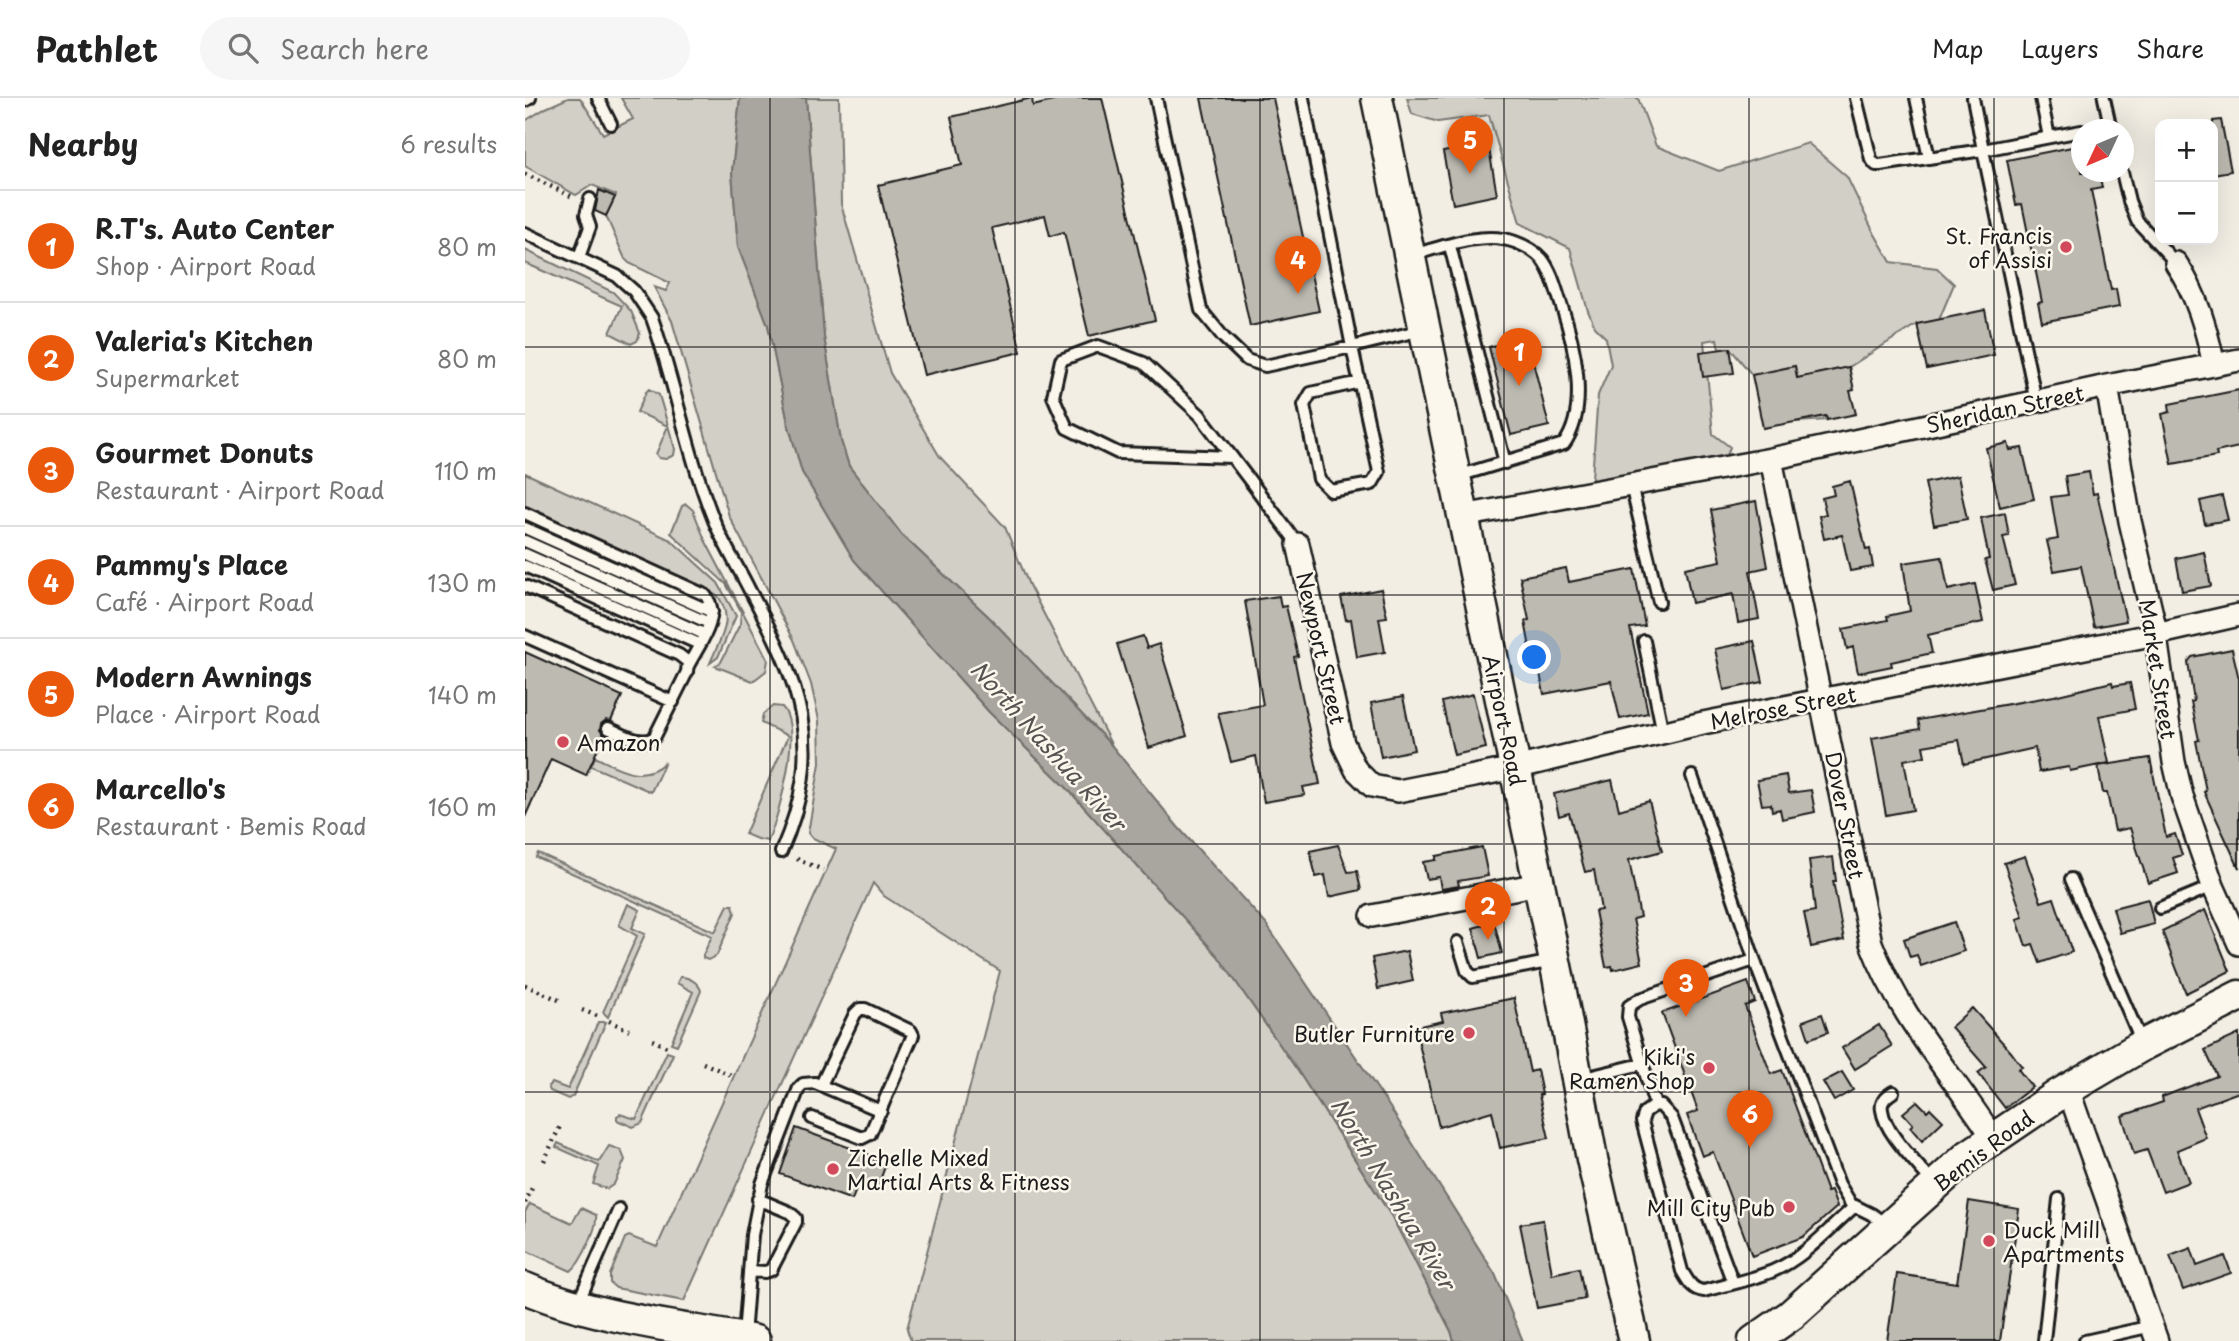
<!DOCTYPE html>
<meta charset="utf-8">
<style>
:root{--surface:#fff;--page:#f6f6f6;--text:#222;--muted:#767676;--line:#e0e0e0;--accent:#ea580c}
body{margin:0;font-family:"Playpen Sans",sans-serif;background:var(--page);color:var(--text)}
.controls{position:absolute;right:21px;top:21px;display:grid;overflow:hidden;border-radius:14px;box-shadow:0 7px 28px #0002}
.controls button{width:63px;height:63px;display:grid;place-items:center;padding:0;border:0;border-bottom:2px solid var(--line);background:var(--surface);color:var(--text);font:35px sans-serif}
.compass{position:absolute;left:1546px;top:21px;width:63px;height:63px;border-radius:50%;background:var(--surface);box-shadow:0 7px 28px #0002;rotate:226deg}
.you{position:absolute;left:1010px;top:560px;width:24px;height:24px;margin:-18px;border:5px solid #fff;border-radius:50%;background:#1a73e8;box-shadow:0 0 0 10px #1a73e833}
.badge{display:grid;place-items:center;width:46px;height:46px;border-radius:50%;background:var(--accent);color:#fff;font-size:23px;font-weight:700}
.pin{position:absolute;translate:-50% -58px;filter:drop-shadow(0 2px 4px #0008)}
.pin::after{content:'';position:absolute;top:37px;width:24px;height:21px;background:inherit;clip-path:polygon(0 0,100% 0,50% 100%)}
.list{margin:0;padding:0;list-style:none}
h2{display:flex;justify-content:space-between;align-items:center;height:91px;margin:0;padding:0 28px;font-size:30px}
h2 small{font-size:23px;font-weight:400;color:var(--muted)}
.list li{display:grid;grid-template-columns:46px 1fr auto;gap:21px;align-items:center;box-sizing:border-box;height:112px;padding:0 28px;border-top:2px solid var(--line)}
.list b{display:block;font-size:26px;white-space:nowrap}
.list p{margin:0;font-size:23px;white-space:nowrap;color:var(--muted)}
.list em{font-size:23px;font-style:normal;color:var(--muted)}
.icon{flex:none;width:38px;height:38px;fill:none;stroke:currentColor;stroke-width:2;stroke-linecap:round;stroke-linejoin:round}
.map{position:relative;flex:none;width:1714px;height:1243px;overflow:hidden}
header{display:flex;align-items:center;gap:42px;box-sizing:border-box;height:98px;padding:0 35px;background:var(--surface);border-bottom:2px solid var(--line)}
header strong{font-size:33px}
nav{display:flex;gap:38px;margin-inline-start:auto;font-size:24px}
.search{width:490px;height:63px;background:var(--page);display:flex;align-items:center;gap:18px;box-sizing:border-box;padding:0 24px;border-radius:38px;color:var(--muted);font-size:26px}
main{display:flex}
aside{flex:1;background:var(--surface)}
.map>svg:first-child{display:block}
</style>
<header>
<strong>Pathlet</strong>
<div class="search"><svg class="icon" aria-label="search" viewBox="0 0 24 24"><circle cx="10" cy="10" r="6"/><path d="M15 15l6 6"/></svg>Search here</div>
<nav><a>Map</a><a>Layers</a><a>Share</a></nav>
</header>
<main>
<aside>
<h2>Nearby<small>6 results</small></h2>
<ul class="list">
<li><span class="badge">1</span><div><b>R.T's. Auto Center</b><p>Shop · Airport Road</p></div><em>80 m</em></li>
<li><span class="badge">2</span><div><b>Valeria's Kitchen</b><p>Supermarket</p></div><em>80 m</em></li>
<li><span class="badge">3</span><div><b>Gourmet Donuts</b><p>Restaurant · Airport Road</p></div><em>110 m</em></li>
<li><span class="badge">4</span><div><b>Pammy's Place</b><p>Café · Airport Road</p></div><em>130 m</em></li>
<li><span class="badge">5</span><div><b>Modern Awnings</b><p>Place · Airport Road</p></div><em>140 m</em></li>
<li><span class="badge">6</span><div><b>Marcello's</b><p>Restaurant · Bemis Road</p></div><em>160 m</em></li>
</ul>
</aside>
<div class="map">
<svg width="1714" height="1243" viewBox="0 0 1714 1243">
<rect width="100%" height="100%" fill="#f2eee4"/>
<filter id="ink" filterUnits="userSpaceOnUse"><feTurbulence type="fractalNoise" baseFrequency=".0143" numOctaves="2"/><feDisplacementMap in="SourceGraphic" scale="14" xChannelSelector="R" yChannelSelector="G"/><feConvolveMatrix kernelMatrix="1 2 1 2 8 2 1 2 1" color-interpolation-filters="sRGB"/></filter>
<g filter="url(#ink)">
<!-- green -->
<path fill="#d2cfc6" stroke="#777671" stroke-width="2" d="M43,0H55L78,36L108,21L96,0H215L207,74L213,149L243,227L263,325L277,374L329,462L464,614L541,689L693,858L773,973L867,1119L926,1233L929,1243H386L382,1231L475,873L359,798L348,785L159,1203L91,1190L85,1185V1177L100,1140L104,1138L132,1149L311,751L286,739L283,735L295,665L294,622L286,586L269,542L204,418L147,223L129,189L141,193L145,185L104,165L100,161L81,118L91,97L67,87L51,97L0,68V23L21,10Z
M281,0H314L316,106L365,275L415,359L480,429L504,487L587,648L465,520L377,437L324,368L316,343L299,239Z
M882,0H1113L1131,48L1194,73L1283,45L1322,79L1348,133L1366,164L1412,170L1429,186L1414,222L1392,226L1324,269L1292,276L1302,322L1271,324L1265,291L1274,289L1270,268L1227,277L1205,250L1194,251L1192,241L1179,243L1188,336L1205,349L1198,369L1072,393L1067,380L1073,297L1086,267L1081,240L1070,229L1063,213L1045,150L995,125L964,17L913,24L887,16Z
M0,152L88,194L106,213L115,235L112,243L106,246L85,235L97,208L0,165Z
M124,291L134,297L150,351L149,357L141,361L134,360L131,356L143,328L112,314L121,294Z
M0,375L146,442L193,485L211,518L193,559L185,565C195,540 210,523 193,498L0,410Z
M161,406L168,412L180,442L243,562L241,573L228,583L190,568L196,564L215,526L216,513L201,486L146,435L157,408Z
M248,608L257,609C278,631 254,717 243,743L232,741L220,736L263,638L236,625L238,616Z
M70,659C94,670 117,686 140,664L126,694L66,668Z
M13,755L190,834L203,807H208L210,815L192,857L183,862L178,860V857L187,838L11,759Z
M103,806L115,812L107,830L120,836L83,919L78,914L112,838L94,827Z
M155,879C163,878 174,885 176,893L152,947L146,945L168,894L152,885Z
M73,924H81L48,998L43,1001L25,993L23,988L27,985L43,991Z
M142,954L148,956L117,1025L108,1029L92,1022V1018L95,1016L111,1021Z
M33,1045L74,1064L84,1048L96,1052L100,1062L89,1086L82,1091L68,1086L74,1068L31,1049Z
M5,1106L47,1125L56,1110L71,1117C73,1130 56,1165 46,1173L0,1152V1114Z"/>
<!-- water -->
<path fill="#a9a6a0" stroke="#716f6b" stroke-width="2" d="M215,0H281L299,239L316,343L324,368L377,437L465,520L587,648L653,729L741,826L864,1008L970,1176L998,1243H929L926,1233L867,1119L773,973L693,858L541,689L464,614L329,462L277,374L263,325L243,227L213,149L207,74Z"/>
<!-- building -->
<path fill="#bdbab1" stroke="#1c1c1c" stroke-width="2" d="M507,0L508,8L540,0H577L630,222L564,238L539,134L525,138L520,117L467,130L496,254L399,277L353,87L437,67L426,19Z
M676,0H748L794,213L725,228Z
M1696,22L1706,73L1688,76V23Z
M963,45L972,97L928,106L918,54Z
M1557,47V74H1574L1577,90L1566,92L1586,192L1591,191L1594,209L1517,224L1513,205L1517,204L1497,106L1491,107L1482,62Z
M74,92L90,99L81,118L70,113Z
M1460,212L1469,257L1402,271L1392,226Z
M1002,239L1024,328L986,337L964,249Z
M1205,250L1209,275L1178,279L1175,254Z
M1270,268L1272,280L1324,269L1329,292L1325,293L1331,316L1302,322L1301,318L1238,330L1227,277Z
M1714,292V349L1691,354L1692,358L1647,366L1637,316L1645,314L1644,306Z
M1483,345L1485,352L1497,350L1509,401L1475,409L1461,350Z
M1564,374L1568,396L1572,395L1601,523L1569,529L1556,468L1529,473L1522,443L1533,441L1526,399L1543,397L1540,378Z
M1433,378L1442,421L1409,427L1400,385Z
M1325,383L1341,452L1345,451L1348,469L1325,473L1317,437L1299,441L1294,418L1301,416L1297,400L1309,397L1307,388Z
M1697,398L1703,422L1680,426L1675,403Z
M1231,403L1243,469L1225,473L1234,521L1213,525L1208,496L1167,505L1160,470L1196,463L1186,412Z
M1480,415L1484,438L1478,439L1490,487L1468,492L1460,462L1464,461L1456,420Z
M1679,454L1686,488L1657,493L1651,460Z
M1417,459L1423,492L1450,486L1458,524L1403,537L1407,555L1366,564L1367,568L1333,575L1328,549L1322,551L1318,531L1363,522L1362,518L1385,513L1378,465Z
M1041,470L1044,484L1109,471L1120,528L1105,530L1123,615L1095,621L1086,583L1019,596L1010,549L1005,550L1000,523L1004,522L995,479Z
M856,491L862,519L854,520L860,554L832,559L826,521L821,522L816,499Z
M754,498L756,509L761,508L773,558L769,559L795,686L778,689L780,697L739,704L731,658L706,664L693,615L738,607L720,503Z
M618,538L622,550L634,546L662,638L624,650L592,546Z
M1229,543L1238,584L1199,592L1190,551Z
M1707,551L1714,581V770L1679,694L1681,693L1671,643L1674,642L1666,604L1669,603L1663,564L1667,559Z
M0,554L97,598L86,623L81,622L76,626L75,632L79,637L61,677L26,661L0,719Z
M1587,584L1588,588L1605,585L1610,611L1574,618L1584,665L1545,673L1544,669L1514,674L1510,650L1439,666L1434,642L1398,648L1400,658L1379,662L1388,712L1361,717L1347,640L1395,631L1393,622L1529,598Z
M948,596L961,650L929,657L917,604Z
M878,599L889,652L856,659L846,605Z
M1625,660L1641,739L1650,736L1657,757L1648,760L1653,775L1623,785L1605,730L1590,733L1582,695H1578L1573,668Z
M1261,677L1264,695L1286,692L1290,714L1257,721L1255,711L1247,713L1246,706L1237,707L1232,682Z
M1087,682L1094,712L1124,703L1137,753L1104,762L1115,819L1108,821L1117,865L1088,872L1087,868L1081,869L1070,813L1076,812L1069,772L1060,774L1044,715L1034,718L1029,696Z
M813,747L823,774L832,773L836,792L804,799L800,777L791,779L785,753Z
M957,749L963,778L933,783L934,788L916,791L914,779L902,781L898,764L911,762V758Z
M1500,758L1516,804L1529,800L1547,854L1515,865L1508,846L1501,848L1492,821L1498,819L1479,765Z
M1308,759L1311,783H1308L1319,842L1286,849L1279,815L1290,813L1284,762Z
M1623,801L1629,826L1595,835L1588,810Z
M1680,812L1705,873L1661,895L1637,833Z
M969,824L977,855L956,860L948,830Z
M1429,824L1439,853L1396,868L1392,857L1385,859L1379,841Z
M882,853L888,883L853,891L847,860Z
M1223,884L1230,904L1220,908L1246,976L1257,972L1302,1094L1306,1093L1312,1109L1278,1139L1227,1158L1188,1054L1177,1058L1162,1017L1173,1013L1137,915Z
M989,900L1005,974L1012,972L1017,996L1014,997L1024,1040L975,1050L967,1013L914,1029L890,929L918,923L916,915Z
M1447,910L1486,954L1497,969L1493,971L1507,989L1480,1010L1453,975L1461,969L1426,929Z
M1297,916L1303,934L1284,941L1278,923Z
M1354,927L1367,948L1330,971L1317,950Z
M1714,936V994L1670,1010L1681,1040L1652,1052L1664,1084L1638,1094L1622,1052L1609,1056L1597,1018L1638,1004L1637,999L1692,978L1680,952Z
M1317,974L1328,992L1309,1003L1298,984Z
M1392,1003L1402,1013L1405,1010L1418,1023L1397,1043L1385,1029L1388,1026L1378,1015Z
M271,1030L345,1057L344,1060L361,1066L352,1090L334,1084L327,1102L255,1076Z
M1444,1103L1494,1111L1475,1243H1362L1372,1176L1432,1185Z
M1018,1122L1027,1176L1054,1170L1060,1201L1012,1210L995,1126Z
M1666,1150L1672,1168L1700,1158L1706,1175L1658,1192L1645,1158Z"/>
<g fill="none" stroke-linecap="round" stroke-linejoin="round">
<defs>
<path id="lane" d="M73,0L86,26
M631,0L676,212L699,240L722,262L740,268L827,249L854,374L847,386L806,393L794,381L779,307L786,295L835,284
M778,0L827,249L897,232
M1331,0L1346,61L1351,67H1355L1458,52L1448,0
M1391,0L1404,60
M1516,0L1524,39
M1579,0L1586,32
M0,3L5,0
M1566,32L1586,28
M1597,74L1604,103L1612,123L1651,165
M0,135L92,178L109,193L127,220C150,285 162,355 188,420C197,444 212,467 224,491C275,586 302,648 256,754
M925,148L980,365
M885,158C916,149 959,132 990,144C1001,148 1010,153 1017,161C1027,174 1031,191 1036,206C1049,244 1065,310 1039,346L933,378
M54,159L65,129L61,117L65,101
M1511,303L1458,52L1556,33
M707,359L593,355L542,330L528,298L536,262L573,248L619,265L675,317L773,446
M1106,387L1134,504
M0,415L180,497C198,517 173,548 163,568
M0,430L187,514
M0,443L184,525
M0,456L179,536
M0,468L174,546
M0,488L154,557L163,564L162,574L129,640C114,648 96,635 83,630
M0,538L148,604
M1119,543L1138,635
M1167,678L1234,875L1314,1086L1326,1106L1348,1117L1363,1129
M1546,781L1617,945
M1635,810L1688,788
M933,844L942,873L948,879L1027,863
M1055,981L1117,966
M1368,994C1362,998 1355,1003 1357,1012C1360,1036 1393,1066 1408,1085
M1130,1007L1103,919L1104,908L1115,901L1229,862
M287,1020L337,1040L345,1036L388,937L386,933L340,911H335L330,916L296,987
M224,1173L240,1174L246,1172L271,1124V1120L264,1114L233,1101
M1208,1185L1147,1020L1136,1008L1130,1007L1120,1014L1117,1023L1157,1173C1163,1183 1167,1192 1179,1193C1201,1187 1226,1182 1248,1173C1279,1160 1305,1130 1330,1108
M53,1205L94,1111
M219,1238L227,1137L237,1086L274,990L278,986L290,985L356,1013
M1519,1243L1534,1101
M1560,1243L1627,1228"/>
<path id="street" d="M1651,165C1672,197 1681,230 1689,267
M1582,288L1605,423L1629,525L1649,664L1657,698L1688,788L1714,846
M1246,361L1346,845C1374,919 1427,976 1469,1041
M938,418L1246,361L1582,288L1714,262
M773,446L818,645L831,672L847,688L873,693L990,670L1178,625L1631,536L1714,517
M847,818L1014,786
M1543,991L1632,1243"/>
<path id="secondary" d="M852,0L1033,878L1067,1061L1109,1243
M0,1190C70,1220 155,1229 230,1243
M1229,1243L1266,1217L1443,1058L1533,997L1618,947L1714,898"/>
</defs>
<!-- lane casing -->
<use href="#lane" stroke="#1c1c1c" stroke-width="16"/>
<!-- street casing -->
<use href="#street" stroke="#1c1c1c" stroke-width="26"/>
<!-- secondary casing -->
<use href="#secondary" stroke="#1c1c1c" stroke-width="35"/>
<!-- path -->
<path stroke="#1c1c1c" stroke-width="4.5" stroke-dasharray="2 5" stroke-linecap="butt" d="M0,76L50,100
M272,761L298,772
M0,887L34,902
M57,912L75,919
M84,923L104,932
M127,942L144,950
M178,965L206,977
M19,1063L36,1026
M0,1105L8,1088"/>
<!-- lane -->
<use href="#lane" stroke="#fbf7ec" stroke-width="10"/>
<!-- street -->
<use href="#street" stroke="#fbf7ec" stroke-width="21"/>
<!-- secondary -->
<use href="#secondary" stroke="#fbf7ec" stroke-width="30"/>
</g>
</g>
<!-- grid -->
<path fill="none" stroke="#1c1c1c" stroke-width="2" stroke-opacity="0.55" d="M245,0V1243M490,0V1243M735,0V1243M979,0V1243M1224,0V1243M1469,0V1243M0,249H1714M0,497H1714M0,746H1714M0,994H1714"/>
<!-- markers -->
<g fill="#d1495b" stroke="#fbf7ec" stroke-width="2.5">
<circle cx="1541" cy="149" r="7"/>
<circle cx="38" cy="644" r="7"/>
<circle cx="944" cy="935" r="7"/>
<circle cx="1184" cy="970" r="7"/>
<circle cx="308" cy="1071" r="7"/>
<circle cx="1264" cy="1109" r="7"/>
<circle cx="1464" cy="1143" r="7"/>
</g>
<g text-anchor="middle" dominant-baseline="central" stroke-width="5" stroke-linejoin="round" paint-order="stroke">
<!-- poi labels -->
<g font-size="21" fill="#1c1c1c" stroke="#fbf7ec" text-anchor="end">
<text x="1527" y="137">St. Francis<tspan x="1527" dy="24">of Assisi</tspan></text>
<text x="52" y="644" text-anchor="start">Amazon</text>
<text x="930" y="935">Butler Furniture</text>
<text x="1170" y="958">Kiki's<tspan x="1170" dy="24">Ramen Shop</tspan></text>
<text x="322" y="1059" text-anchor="start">Zichelle Mixed<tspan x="322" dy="24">Martial Arts &amp; Fitness</tspan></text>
<text x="1250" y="1109">Mill City Pub</text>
<text x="1478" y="1131" text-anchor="start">Duck Mill<tspan x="1478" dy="24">Apartments</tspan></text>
</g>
<!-- street labels -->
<g font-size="21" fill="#1c1c1c" stroke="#fbf7ec">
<text transform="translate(1480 310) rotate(-12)">Sheridan Street</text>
<text transform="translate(797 550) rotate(77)">Newport Street</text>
<text transform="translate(1634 571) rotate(81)">Market Street</text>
<text transform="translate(1258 609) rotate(-11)">Melrose Street</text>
<text transform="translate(980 622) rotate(78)">Airport Road</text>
<text transform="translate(1321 717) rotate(79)">Dover Street</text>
<text transform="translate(1458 1052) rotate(-37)">Bemis Road</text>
</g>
<!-- water labels -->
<g font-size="23" font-style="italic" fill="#545351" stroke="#fbf7ec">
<text transform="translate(524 647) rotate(48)">North Nashua River</text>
<text transform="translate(869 1095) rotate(59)">North Nashua River</text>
</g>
</g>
</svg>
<div class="controls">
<button>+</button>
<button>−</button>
</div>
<svg class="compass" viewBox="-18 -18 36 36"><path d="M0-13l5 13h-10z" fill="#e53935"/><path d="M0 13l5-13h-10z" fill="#767676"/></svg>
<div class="you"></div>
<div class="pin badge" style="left:994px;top:288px">1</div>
<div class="pin badge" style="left:963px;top:842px">2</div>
<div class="pin badge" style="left:1161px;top:919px">3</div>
<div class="pin badge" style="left:773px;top:196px">4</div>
<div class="pin badge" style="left:945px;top:76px">5</div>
<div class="pin badge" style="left:1225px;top:1050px">6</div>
</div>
</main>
